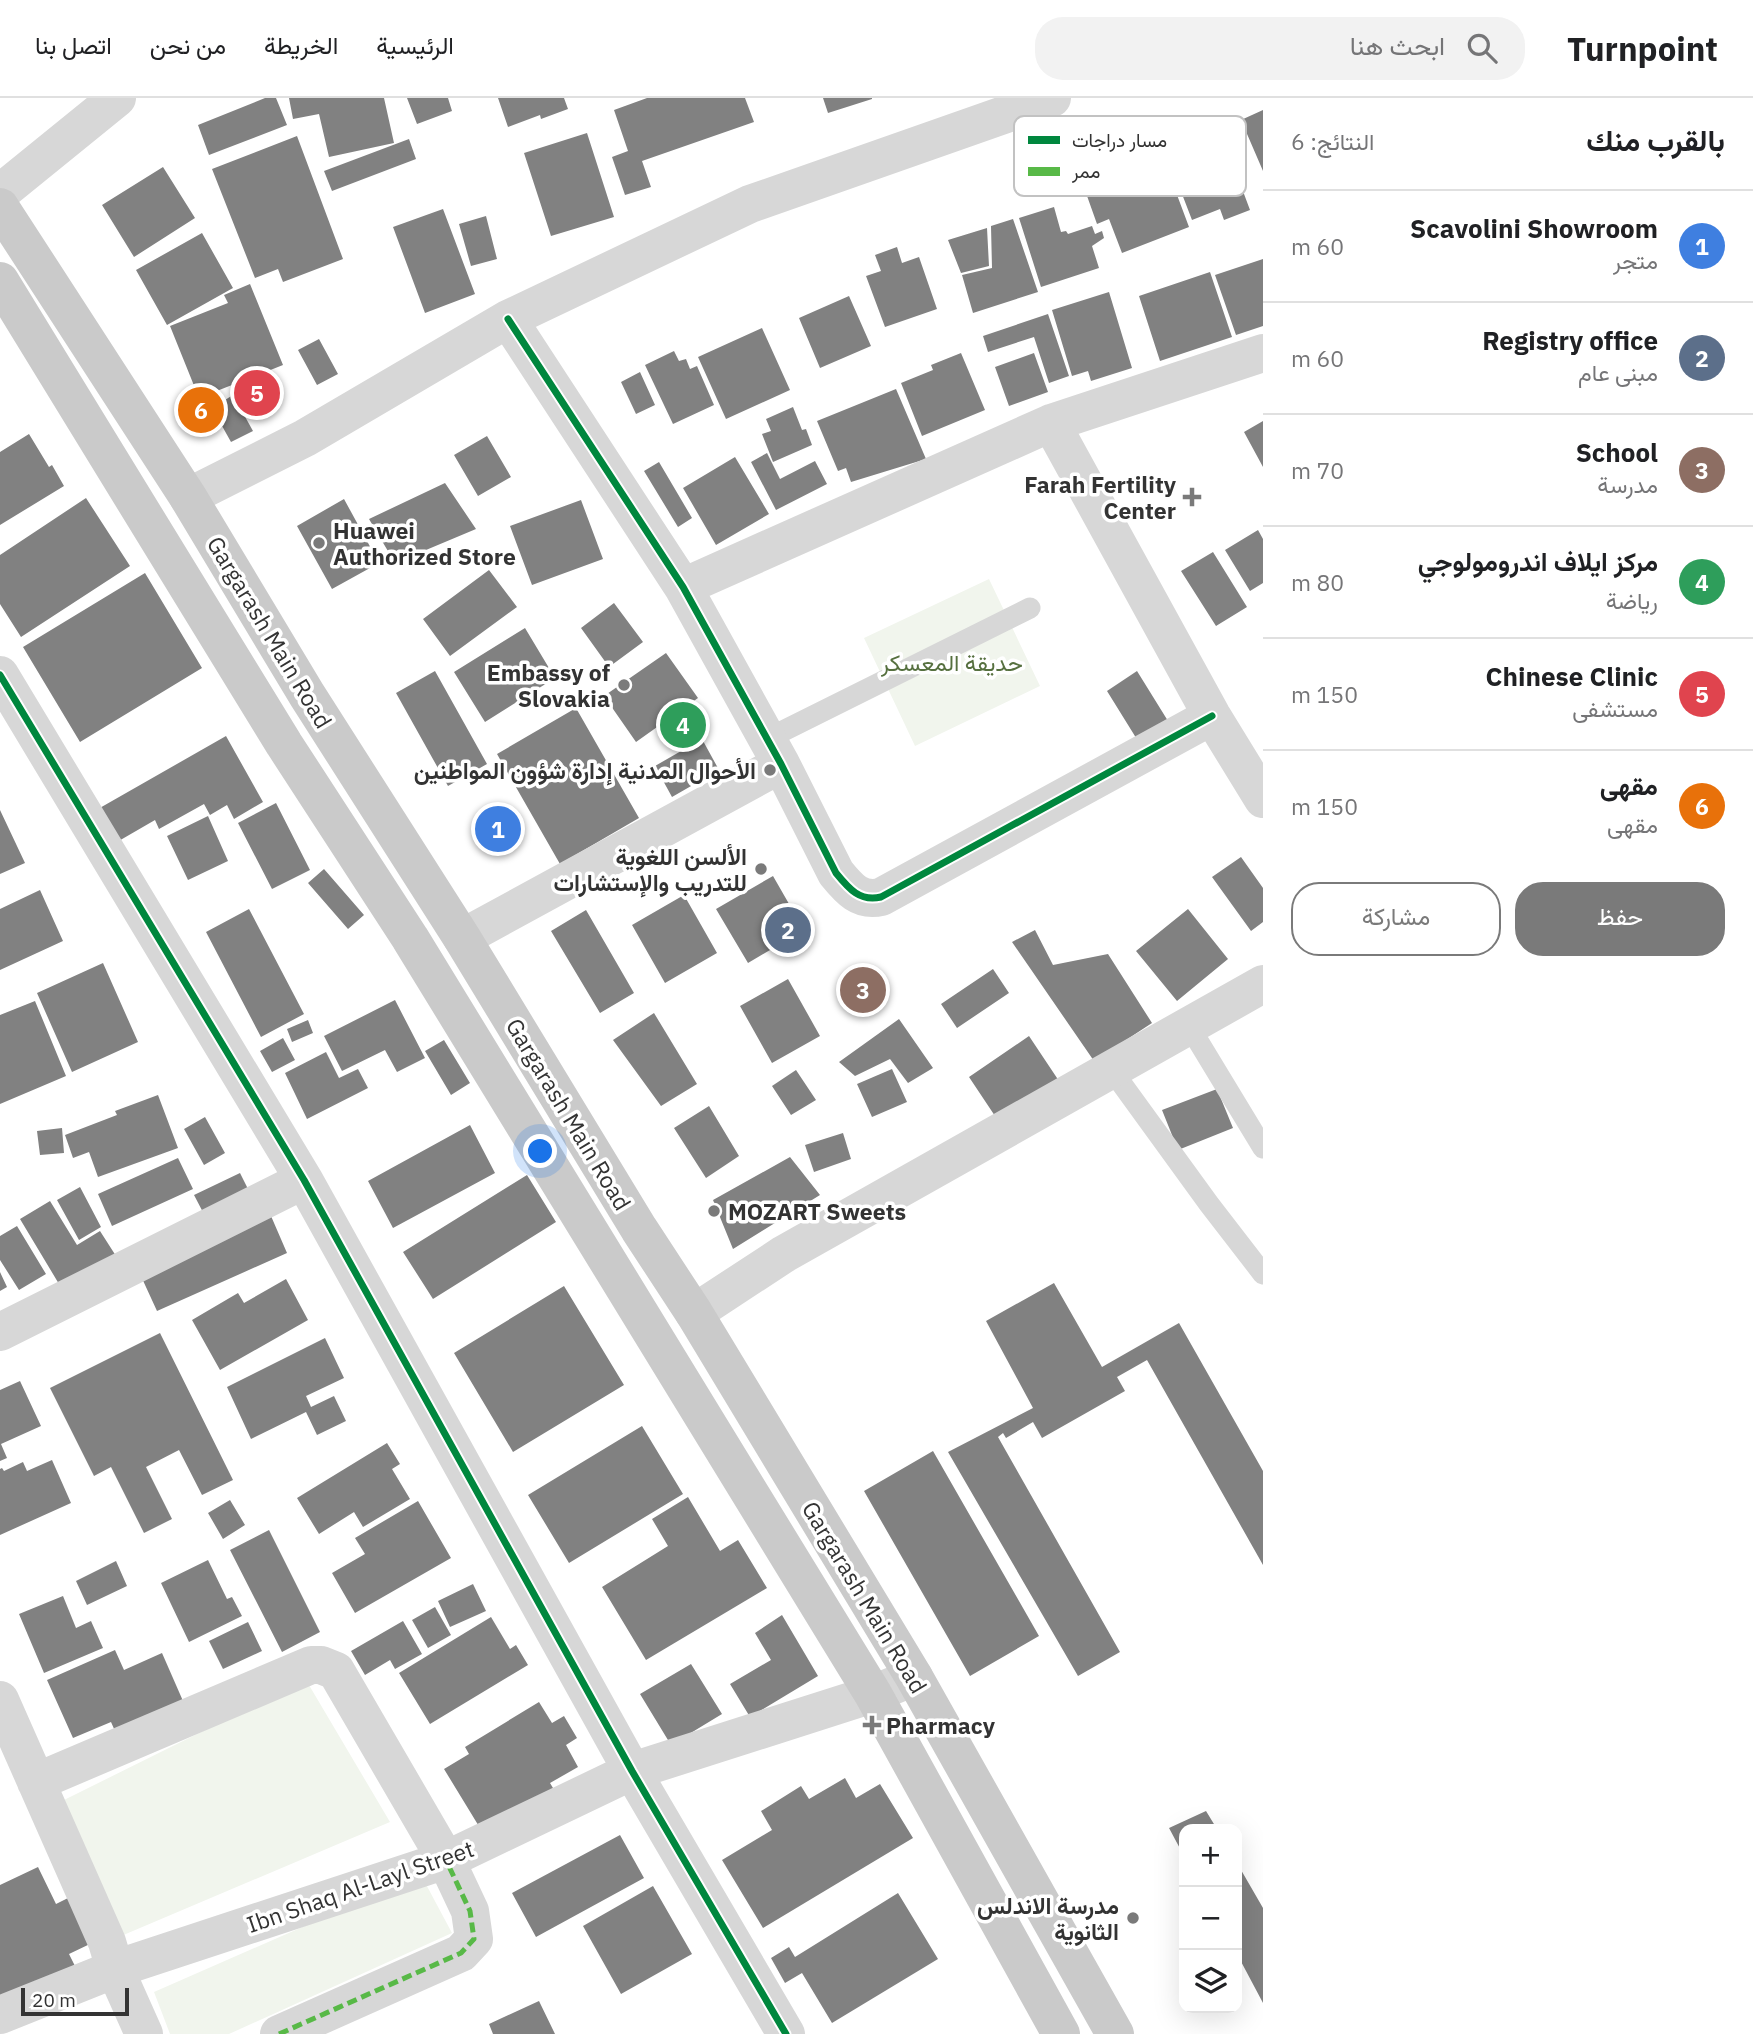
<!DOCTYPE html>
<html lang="ar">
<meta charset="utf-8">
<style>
:root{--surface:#fff;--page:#f2f2f2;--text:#202124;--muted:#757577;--line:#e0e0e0;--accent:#7a7a7a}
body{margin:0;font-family:"IBM Plex Sans",Vazirmatn,sans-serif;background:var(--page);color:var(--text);direction:rtl}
.controls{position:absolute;right:21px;bottom:21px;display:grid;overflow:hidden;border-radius:14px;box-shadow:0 7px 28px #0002}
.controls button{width:63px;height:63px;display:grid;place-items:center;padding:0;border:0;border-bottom:2px solid var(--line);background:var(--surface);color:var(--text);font:35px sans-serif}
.scale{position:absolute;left:21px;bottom:18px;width:108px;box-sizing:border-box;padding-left:7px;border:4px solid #333;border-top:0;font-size:19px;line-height:24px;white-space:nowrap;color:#333;-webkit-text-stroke:5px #fff;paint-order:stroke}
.you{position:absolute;left:541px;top:1054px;width:24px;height:24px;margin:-18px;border:5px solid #fff;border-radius:50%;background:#1a73e8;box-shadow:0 0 0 10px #1a73e833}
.badge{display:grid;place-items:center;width:46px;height:46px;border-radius:50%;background:var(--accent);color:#fff;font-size:23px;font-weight:700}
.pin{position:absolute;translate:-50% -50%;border:4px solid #fff;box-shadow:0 2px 7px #0006}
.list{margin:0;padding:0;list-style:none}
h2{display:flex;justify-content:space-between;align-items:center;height:91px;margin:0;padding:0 28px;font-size:30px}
h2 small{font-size:23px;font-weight:400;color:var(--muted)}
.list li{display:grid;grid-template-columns:46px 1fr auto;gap:21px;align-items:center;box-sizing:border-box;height:112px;padding:0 28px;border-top:2px solid var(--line)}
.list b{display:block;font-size:26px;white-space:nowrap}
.list p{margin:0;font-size:23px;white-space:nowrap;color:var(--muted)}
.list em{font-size:23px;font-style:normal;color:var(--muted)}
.actions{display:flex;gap:14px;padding:21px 28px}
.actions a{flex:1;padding:16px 0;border:2px solid var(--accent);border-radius:28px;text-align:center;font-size:24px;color:var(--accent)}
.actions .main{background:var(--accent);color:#fff}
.icon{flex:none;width:38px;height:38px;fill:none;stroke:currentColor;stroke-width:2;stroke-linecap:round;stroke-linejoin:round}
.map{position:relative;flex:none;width:1263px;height:1936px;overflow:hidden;direction:ltr}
header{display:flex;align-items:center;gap:42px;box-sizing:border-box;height:98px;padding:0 35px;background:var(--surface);border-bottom:2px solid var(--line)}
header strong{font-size:33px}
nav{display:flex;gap:38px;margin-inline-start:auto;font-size:24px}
.search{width:490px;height:63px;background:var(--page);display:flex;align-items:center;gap:18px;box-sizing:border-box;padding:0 24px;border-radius:28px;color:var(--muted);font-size:26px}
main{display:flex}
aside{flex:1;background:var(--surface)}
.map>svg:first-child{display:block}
</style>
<header>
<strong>Turnpoint</strong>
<div class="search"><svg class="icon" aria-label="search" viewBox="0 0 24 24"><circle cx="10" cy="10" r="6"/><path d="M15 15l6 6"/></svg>ابحث هنا</div>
<nav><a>الرئيسية</a><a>الخريطة</a><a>من نحن</a><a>اتصل بنا</a></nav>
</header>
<main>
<aside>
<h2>بالقرب منك<small>النتائج: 6</small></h2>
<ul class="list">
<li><span class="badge" style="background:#3f7fe0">1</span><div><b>Scavolini Showroom</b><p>متجر</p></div><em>60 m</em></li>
<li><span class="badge" style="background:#5c6f8a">2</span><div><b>Registry office</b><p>مبنى عام</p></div><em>60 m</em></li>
<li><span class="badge" style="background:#8d6e63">3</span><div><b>School</b><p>مدرسة</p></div><em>70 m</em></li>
<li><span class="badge" style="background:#2e9e5b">4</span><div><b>مركز ايلاف اندرومولوجي</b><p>رياضة</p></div><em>80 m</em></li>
<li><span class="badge" style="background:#e0444e">5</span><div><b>Chinese Clinic</b><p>مستشفى</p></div><em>150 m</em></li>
<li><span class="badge" style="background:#e8710a">6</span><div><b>مقهى</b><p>مقهى</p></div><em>150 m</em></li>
</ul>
<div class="actions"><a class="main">حفظ</a><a>مشاركة</a></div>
</aside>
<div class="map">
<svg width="1263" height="1936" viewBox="0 0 1263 1936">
<rect width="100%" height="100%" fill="#fff"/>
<!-- green -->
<path fill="#f1f5ed" d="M989,481L1040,588L915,648L864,540Z
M306,1582L390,1724L107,1844L64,1702Z
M421,1777L452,1835L229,1936H170L154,1894Z"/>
<!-- building -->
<path fill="#818181" d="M265,0H276L287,27L209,57L198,27Z
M289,0H384L394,45L329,59L319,16L293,21Z
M407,0H448L452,13L417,26Z
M498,0H564L568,11L541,21L540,17L508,29Z
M647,0H745L754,24L642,63L651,89L625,97L612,59L628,53L614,12Z
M823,0H872V1L828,15Z
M1263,12V73L1241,22Z
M587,35L614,119L551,138L524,55Z
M1186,35L1189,43L1196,40L1199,46L1222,37L1250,112L1224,122L1220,111L1192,122L1162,44Z
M297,38L343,161L283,184L278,171L255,180L212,71Z
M409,41L416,61L332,93L324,73Z
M1158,46L1189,129L1122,155L1109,121L1097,126L1081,81L1115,68L1113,63Z
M163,69L195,120L134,159L102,107Z
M1054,109L1061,134L1066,133L1068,136L1092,128L1095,136L1102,133L1104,140L1092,148L1099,170L1041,189L1019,120Z
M443,111L475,196L425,215L393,129Z
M486,118L497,161L471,168L459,126Z
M1013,121L1038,194L973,215L962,177L992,170L991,128Z
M987,130L989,168L961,175L948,142Z
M202,135L233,190L167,227L136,172Z
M897,149L902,165L919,159L937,211L885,229L866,178L881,173L875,157Z
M1263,161V228L1236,237L1215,177Z
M1210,174L1232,239L1160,263L1139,198Z
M250,186L283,267L199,300L170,228L228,205L224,197Z
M1109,194L1132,270L1091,283L1088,273L1072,278L1052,212Z
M849,198L871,248L820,270L799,220Z
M1048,216L1069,278L1049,285L1034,239L988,254L983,238Z
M762,230L790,292L726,321L698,259Z
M319,241L338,276L317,287L298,252Z
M674,253L679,263L686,261L690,271L697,268L714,307L673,326L645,267Z
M961,255L985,312L922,338L901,285L933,272L931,267Z
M1034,255L1048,294L1009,308L995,269Z
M640,274L655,307L636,316L621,284Z
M896,291L926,361L851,384L846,370L838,373L817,323Z
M233,297L253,333L231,344L212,310Z
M793,309L802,332L806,331L812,347L773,364L762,336L771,333L766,321Z
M1263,323V369L1244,334Z
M29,336L49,369L52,367L64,388L0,427V354Z
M487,338L511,379L478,398L454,357Z
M767,355L780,381L815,363L827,386L776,412L751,364Z
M735,359L769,416L716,447L683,390Z
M659,364L692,420L678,429L644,373Z
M445,385L476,431L395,465L369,421Z
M86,400L130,468L21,539L0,506V457Z
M344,401L379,465L332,491L297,428Z
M581,402L603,461L532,487L510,428Z
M1258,432L1263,441V485L1250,493L1225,452Z
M1213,454L1247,509L1216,528L1181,473Z
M489,472L517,509L450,558L423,521Z
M145,475L202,570L80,644L23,549Z
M614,505L643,544L609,569L581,530Z
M525,530L555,580L485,624L454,574Z
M666,555L698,600L636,644L604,598Z
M435,573L487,666L448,688L396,595Z
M1137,573L1168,623L1138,643L1107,593Z
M576,610L639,720L560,766L497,656Z
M226,638L263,704L234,721L227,707L210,717L204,706L159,731L155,722L117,744L98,711Z
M702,641L719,672L672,699L655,668Z
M276,705L310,772L272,791L238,725Z
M0,712L25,765L0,776Z
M208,718L228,763L188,782L167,738Z
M1241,759L1263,790V824L1251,833L1212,779Z
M324,771L364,817L348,831L308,785Z
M773,778L804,832L748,865L716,811Z
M40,792L63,843L0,872V811Z
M684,797L717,855L665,885L632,827Z
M249,811L304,916L261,939L206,834Z
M1188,811L1228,861L1177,903L1136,853Z
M586,812L634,895L600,915L551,833Z
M1035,832L1053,867L1108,856L1152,925L1094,963L1012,844Z
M103,865L138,944L72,974L37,895Z
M993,871L1009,895L957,930L941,906Z
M788,881L820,938L772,965L740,908Z
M395,902L425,960L397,974L385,952L342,973L324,938Z
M35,903L66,978L0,1006V917Z
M654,915L697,986L661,1008L613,942Z
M899,921L933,970L908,985L890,961L855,978L839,964Z
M308,922L313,935L292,944L287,931Z
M1029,938L1059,983L999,1024L969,979Z
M283,940L295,962L272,974L260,953Z
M444,942L470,985L451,997L425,953Z
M326,954L339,980L358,971L368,990L307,1021L285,975Z
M892,971L907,1004L872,1019L857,986Z
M796,972L816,1002L791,1017L772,988Z
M1217,991L1233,1030L1178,1052L1162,1012Z
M158,997L178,1050L98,1079L89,1054L73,1060L65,1037L117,1017L115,1013Z
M709,1008L739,1058L706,1080L674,1030Z
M205,1019L225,1055L204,1067L184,1031Z
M470,1027L495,1075L393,1130L368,1083Z
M62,1030L64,1055L40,1057L37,1033Z
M843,1035L851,1061L814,1074L805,1047Z
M790,1059L820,1097L733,1151L713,1102Z
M178,1060L193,1091L112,1128L98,1096Z
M240,1075L251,1097L206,1120L194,1097Z
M527,1077L556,1124L433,1201L403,1154Z
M80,1089L101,1129L79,1142L57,1102Z
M50,1103L77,1147L100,1133L116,1158L62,1191L20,1121Z
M271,1118L287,1155L157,1213L140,1176Z
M17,1128L46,1176L19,1192L0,1162V1138Z
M0,1174L7,1189L0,1193Z
M286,1181L308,1222L220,1272L192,1222L238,1195L244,1205Z
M1054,1185L1102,1269L1179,1225L1263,1373V1467L1147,1262L1117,1279L1125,1293L1042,1340L1033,1324L1006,1340L1003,1335L998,1339L1120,1554L1078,1578L948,1354L1033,1310L986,1223Z
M564,1188L624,1287L513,1354L454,1255Z
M160,1235L233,1382L202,1397L179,1352L146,1369L172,1421L144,1435L111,1369L94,1378L50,1290Z
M325,1240L344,1280L306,1298L311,1309L334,1298L346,1323L317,1337L306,1314L251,1341L227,1289Z
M20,1283L41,1328L1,1346L7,1360L0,1363V1292Z
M642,1328L683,1396L569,1465L528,1397Z
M387,1345L400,1366L392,1371L410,1401L363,1429L354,1414L319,1436L297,1400Z
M933,1353L1039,1538L970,1578L864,1393Z
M52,1362L71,1405L0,1437V1371L2,1370L4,1373L23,1364L27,1373Z
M688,1399L720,1453L738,1442L767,1490L646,1562L602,1489L668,1448L652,1421Z
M230,1402L245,1427L223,1441L208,1415Z
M418,1403L451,1460L355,1515L332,1475L365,1456L355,1440Z
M269,1432L320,1534L282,1554L230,1452Z
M208,1462L227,1501L232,1499L242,1518L189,1544L161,1485Z
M116,1463L127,1488L87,1507L76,1483Z
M473,1486L486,1513L450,1529L438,1503Z
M63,1498L76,1530L91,1523L103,1550L44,1575L19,1516Z
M435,1509L451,1537L428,1550L412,1522Z
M782,1517L818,1578L750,1619L730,1586L771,1562L755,1535Z
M491,1519L510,1551L516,1547L528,1567L430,1626L399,1575Z
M403,1523L422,1556L395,1571L390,1562L365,1577L351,1553Z
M248,1524L262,1553L223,1571L209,1543Z
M115,1552L124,1572L162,1555L183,1603L119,1642L111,1624L73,1640L47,1582Z
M691,1566L722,1616L671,1647L640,1596Z
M539,1604L552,1625L564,1618L577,1640L566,1647L578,1669L550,1685L559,1700L480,1730L444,1671L469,1656L465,1649Z
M845,1680L856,1700L880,1686L913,1740L763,1830L722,1762L772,1732L761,1713L801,1688L809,1701Z
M1206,1713L1217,1731H1184V1758L1169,1730Z
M620,1737L644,1780L536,1839L512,1795Z
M1237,1765L1263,1810V1905L1237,1856Z
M38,1769L56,1806L70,1799L92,1845L69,1856L76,1870L0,1911V1787Z
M653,1788L692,1856L621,1896L583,1828Z
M898,1795L938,1861L832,1925L802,1875L785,1885L771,1860L789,1849L795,1859Z
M539,1903L555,1936H493L489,1926Z"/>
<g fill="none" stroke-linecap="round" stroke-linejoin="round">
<!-- lane -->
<path stroke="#d7d7d7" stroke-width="21" d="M767,641L1030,510
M1189,928L1263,1050
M1111,971L1209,1106L1263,1176"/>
<!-- street -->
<path stroke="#d7d7d7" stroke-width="38" d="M0,95L117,0
M508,221L683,489L781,666L836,775C849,791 860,804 881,799L1212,618
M1051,325L1212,618L1263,701
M188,399L305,340L508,221L750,106L1052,0
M683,489L1051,325L1263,255
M0,577L304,1082L632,1673L786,1936
M462,840L781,666
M694,1215L784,1156L1263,886
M0,1234L304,1082
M0,1602L107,1844L115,1871L144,1936
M36,1684L311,1567H321L336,1573L446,1762L470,1813L474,1841L461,1855L279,1936
M0,1917L115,1871L446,1762L632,1673L873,1596L914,1579"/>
<!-- primary -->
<path stroke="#cacaca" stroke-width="38" d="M0,109L188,399L307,597L462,840L639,1131L694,1215L914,1579L1115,1936
M0,183L284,646L410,840L873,1596L1061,1936"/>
<!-- quiet -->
<path stroke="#58b947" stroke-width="5" stroke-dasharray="10 5" stroke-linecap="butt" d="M279,1936L461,1855L474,1841L470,1813L446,1762"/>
<defs>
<path id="cycleway" d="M508,221L683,489L781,666L836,775C849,791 860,804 881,799L1212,618
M0,577L304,1082L632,1673L786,1936"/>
</defs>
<!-- cycleway casing -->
<use href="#cycleway" stroke="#fff" stroke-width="11"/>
<!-- cycleway -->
<use href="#cycleway" stroke="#00873e" stroke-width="7"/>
</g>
<!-- markers -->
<g fill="#7a7a7a" stroke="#fff" stroke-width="2.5">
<path d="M1188.5 388.5h7v7h7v7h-7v7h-7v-7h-7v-7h7z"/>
<circle cx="319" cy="445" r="7"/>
<circle cx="624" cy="587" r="7"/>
<circle cx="770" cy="672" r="7"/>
<circle cx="761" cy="771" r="7"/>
<circle cx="714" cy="1113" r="7"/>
<path d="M868.5 1616.5h7v7h7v7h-7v7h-7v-7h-7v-7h7z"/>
<circle cx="1133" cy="1820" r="7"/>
</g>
<g text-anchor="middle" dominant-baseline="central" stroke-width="7" stroke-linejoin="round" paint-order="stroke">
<!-- poi labels -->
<g font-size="23" font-weight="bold" fill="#333" stroke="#fff" text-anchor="end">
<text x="1176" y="386">Farah Fertility<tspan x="1176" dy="26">Center</tspan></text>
<text x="333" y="432" text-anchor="start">Huawei<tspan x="333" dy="26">Authorized Store</tspan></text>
<text x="610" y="574">Embassy of<tspan x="610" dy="26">Slovakia</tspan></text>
<text x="756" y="672">الأحوال المدنية إدارة شؤون المواطنين</text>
<text x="747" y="758">الألسن اللغوية<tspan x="747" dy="26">للتدريب والإستشارات</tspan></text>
<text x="728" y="1113" text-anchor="start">MOZART Sweets</text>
<text x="886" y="1627" text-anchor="start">Pharmacy</text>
<text x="1119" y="1807">مدرسة الاندلس<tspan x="1119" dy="26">الثانوية</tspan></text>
</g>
<!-- street labels -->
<g font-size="23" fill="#333" stroke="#fff">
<text transform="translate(270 534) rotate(59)">Gargarash Main Road</text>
<text transform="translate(569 1016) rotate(59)">Gargarash Main Road</text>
<text transform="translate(865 1499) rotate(59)">Gargarash Main Road</text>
<text transform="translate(360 1788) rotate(-19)">Ibn Shaq Al-Layl Street</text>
</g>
<!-- park labels -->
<g font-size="23" fill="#56703f" stroke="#fff">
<text x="952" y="564">حديقة المعسكر</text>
</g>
</g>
<!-- legend -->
<rect x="1014" y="18" width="232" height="80" rx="10" fill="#fff" stroke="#c2c2c2" stroke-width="2"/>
<rect x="1028" y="38" width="32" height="8" fill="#00873e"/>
<rect x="1028" y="69" width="32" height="9" fill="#58b947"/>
<g font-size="19" fill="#333">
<text x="1072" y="49">مسار دراجات</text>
<text x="1072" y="80">ممر</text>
</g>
</svg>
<div class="controls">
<button>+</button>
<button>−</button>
<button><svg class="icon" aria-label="layers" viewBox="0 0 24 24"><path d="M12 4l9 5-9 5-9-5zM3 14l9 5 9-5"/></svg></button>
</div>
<div class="scale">20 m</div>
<div class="you"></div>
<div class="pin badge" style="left:498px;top:731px;background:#3f7fe0">1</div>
<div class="pin badge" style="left:788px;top:832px;background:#5c6f8a">2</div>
<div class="pin badge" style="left:863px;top:892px;background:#8d6e63">3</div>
<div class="pin badge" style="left:683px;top:627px;background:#2e9e5b">4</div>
<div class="pin badge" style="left:257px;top:295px;background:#e0444e">5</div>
<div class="pin badge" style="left:201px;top:312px;background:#e8710a">6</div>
</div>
</main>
